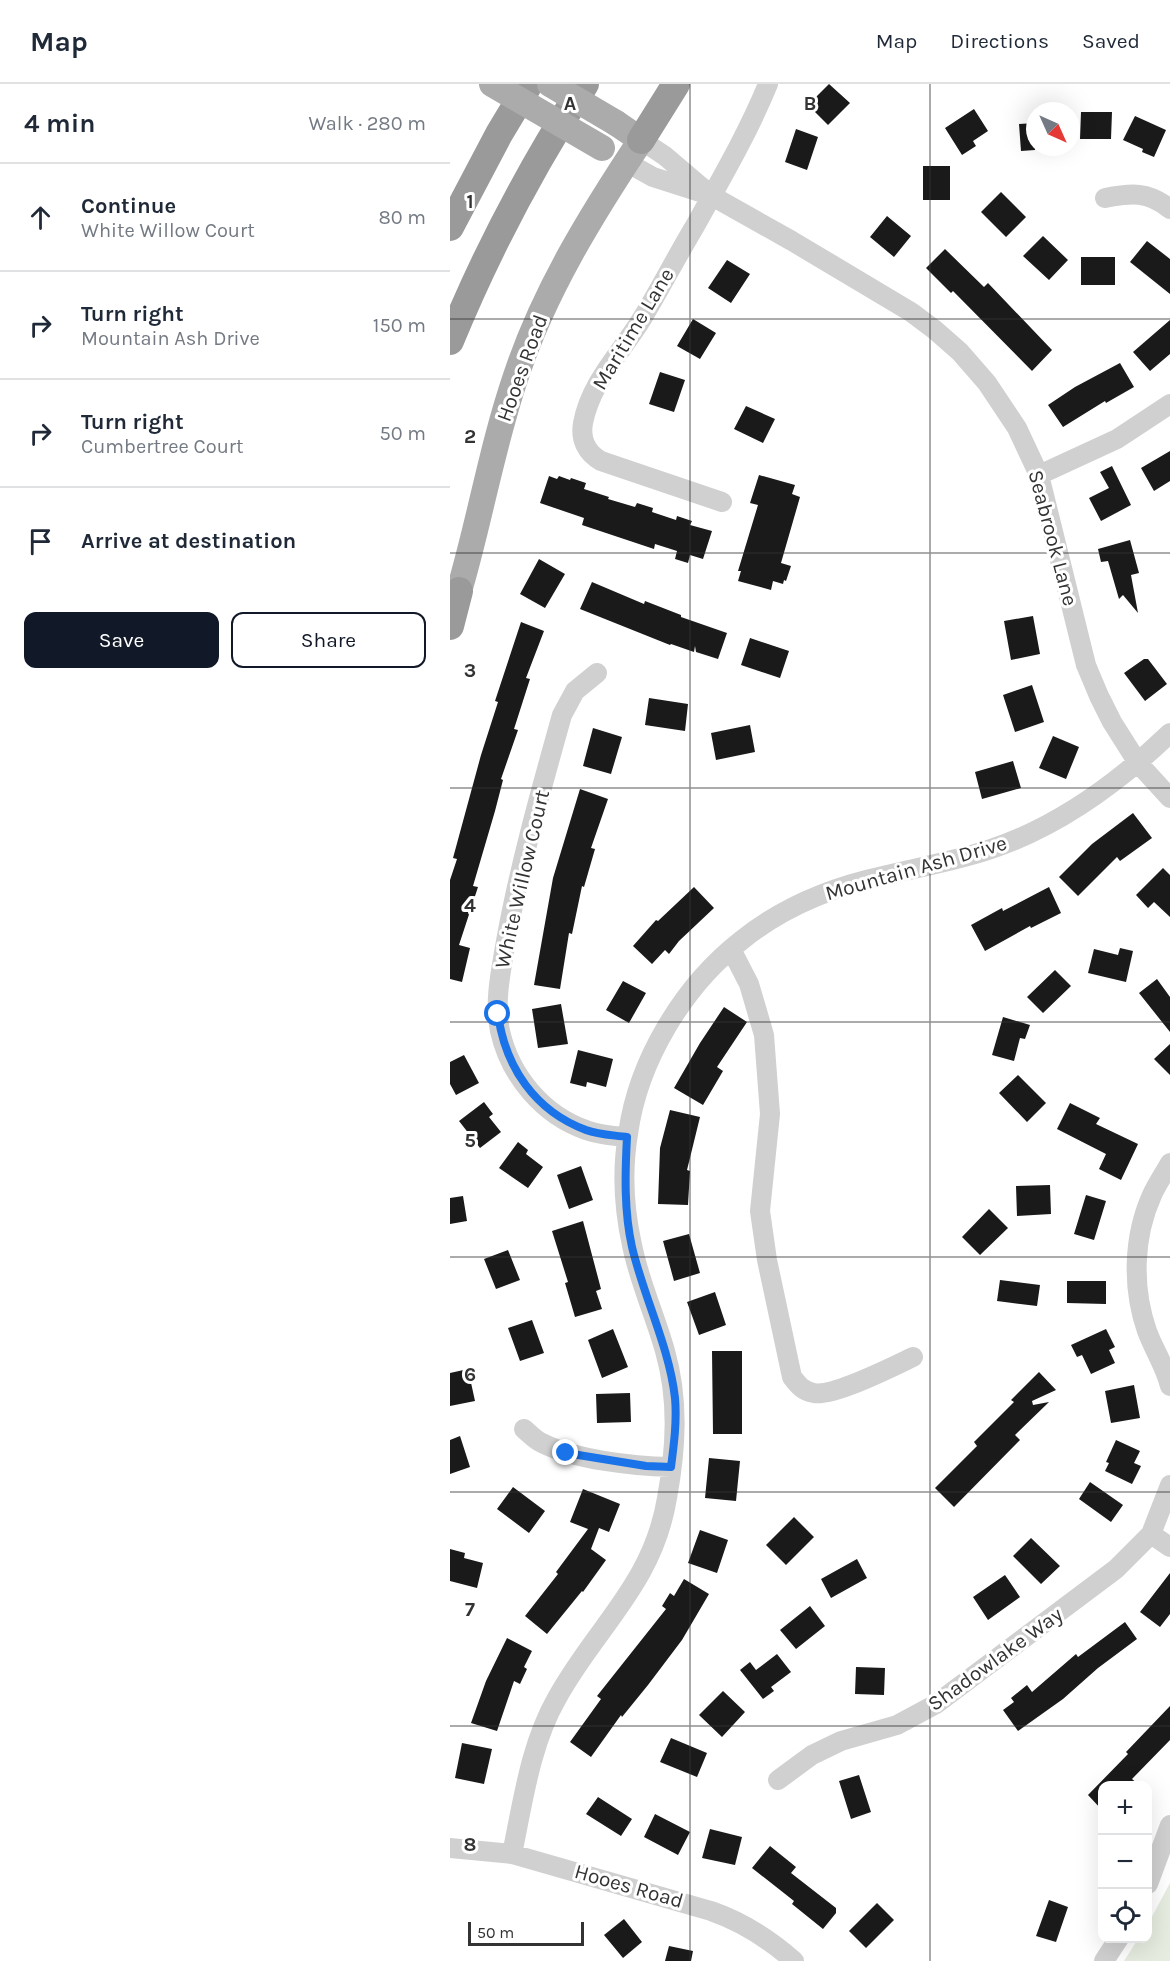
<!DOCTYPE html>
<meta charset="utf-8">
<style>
:root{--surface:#fff;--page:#f2f2f3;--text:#1f2937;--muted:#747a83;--line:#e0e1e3;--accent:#111827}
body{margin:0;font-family:Karla,sans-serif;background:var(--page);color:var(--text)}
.controls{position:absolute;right:18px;bottom:18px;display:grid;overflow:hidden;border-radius:12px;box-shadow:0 6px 24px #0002}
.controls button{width:54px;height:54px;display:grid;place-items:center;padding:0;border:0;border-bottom:2px solid var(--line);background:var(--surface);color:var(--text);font:30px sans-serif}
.compass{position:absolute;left:576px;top:18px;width:54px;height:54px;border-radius:50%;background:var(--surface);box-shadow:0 6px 24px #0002;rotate:135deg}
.scale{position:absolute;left:18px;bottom:15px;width:116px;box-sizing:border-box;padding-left:6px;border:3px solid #333;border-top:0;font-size:16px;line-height:21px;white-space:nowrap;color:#333;-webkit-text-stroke:4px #fff;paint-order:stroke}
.stop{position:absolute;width:18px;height:18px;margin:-14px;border:4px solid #1a73e8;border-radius:50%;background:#fff}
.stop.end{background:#1a73e8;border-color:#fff;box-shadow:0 2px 6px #0008}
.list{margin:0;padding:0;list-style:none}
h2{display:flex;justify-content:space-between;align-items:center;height:78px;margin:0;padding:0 24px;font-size:26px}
h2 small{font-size:20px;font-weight:400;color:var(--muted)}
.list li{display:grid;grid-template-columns:39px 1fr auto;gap:18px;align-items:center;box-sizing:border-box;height:108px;padding:0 24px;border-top:2px solid var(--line)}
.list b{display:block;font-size:22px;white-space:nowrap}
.list p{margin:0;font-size:20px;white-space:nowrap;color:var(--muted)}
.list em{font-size:20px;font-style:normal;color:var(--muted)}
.actions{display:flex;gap:12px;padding:18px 24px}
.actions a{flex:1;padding:14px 0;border:2px solid var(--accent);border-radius:12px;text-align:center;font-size:21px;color:var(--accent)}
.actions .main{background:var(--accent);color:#fff}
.icon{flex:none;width:33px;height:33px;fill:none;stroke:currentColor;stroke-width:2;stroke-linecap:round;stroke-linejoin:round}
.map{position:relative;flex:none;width:720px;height:1877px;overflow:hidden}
header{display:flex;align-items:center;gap:36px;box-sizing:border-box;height:84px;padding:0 30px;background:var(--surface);border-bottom:2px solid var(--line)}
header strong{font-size:28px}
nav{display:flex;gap:33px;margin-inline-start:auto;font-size:21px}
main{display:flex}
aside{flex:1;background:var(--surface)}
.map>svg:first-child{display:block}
</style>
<header>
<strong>Map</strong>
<nav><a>Map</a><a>Directions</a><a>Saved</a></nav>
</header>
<main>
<aside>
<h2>4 min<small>Walk · 280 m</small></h2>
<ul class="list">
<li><svg class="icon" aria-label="ahead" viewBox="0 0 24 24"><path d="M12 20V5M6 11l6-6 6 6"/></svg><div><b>Continue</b><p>White Willow Court</p></div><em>80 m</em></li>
<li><svg class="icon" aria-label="right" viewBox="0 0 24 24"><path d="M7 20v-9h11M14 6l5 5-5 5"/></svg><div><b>Turn right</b><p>Mountain Ash Drive</p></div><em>150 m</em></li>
<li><svg class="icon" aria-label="right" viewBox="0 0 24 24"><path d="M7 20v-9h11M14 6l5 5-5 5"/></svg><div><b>Turn right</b><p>Cumbertree Court</p></div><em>50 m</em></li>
<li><svg class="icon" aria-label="arrive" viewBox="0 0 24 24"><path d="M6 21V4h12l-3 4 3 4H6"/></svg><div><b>Arrive at destination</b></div></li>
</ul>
<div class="actions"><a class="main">Save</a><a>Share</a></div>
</aside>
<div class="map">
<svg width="720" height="1877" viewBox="0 0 720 1877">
<rect width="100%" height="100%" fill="#fff"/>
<!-- green -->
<path fill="#e6ecdf" d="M720,1799V1877H674L688,1855L698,1854V1840Z"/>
<!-- building -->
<path fill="#1a1a1a" d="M379,0L400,19L378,41L358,21Z
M524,25L538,47L523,57L526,62L512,71L495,44Z
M631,28H662L661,55H630Z
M685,32L716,46L704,73L692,68L693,65L673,56Z
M585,39V66L571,67L569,40Z
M346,45L368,53L357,86L335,78Z
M473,82H500V116H473Z
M551,108L576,133L556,153L531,128Z
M437,132L461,152L444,173L420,153Z
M593,152L618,176L599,196L573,172Z
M697,157L720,175V210L680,178Z
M495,165L534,203L538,199L602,266L582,287L503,207L501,209L476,184Z
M631,173H665V201H631Z
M277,176L300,190L281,219L258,204Z
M243,235L266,249L250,275L227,262Z
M720,236V270L700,287L683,268Z
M670,279L684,303L656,319L655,317L613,343L598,321L625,303Z
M210,288L235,296L224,328L199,320Z
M296,322L325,335L313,359L284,345Z
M720,367V397L704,407L691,384Z
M662,382L681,421L651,437L639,414L659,404L650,388Z
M309,391L345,401L342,410L350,413L331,479L341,482L336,497L334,496L333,500L323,497L321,506L288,497L291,487H288L308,421L300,419Z
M99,392L107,395L109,392L120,396L121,394L136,399L134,405L159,413L158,415L185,423L187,419L203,424L202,428L226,436L227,432L242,437L240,441L262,447L253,475L240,471L238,479L225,475L227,467L205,460L204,465L132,441L134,434L90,419Z
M680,456L689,489L681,491L688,529L673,511L669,515L658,477L651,478L648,465Z
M89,475L115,490L95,524L70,510Z
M142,498L194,520L195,517L231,531V533L277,549L268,575L246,568L245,562L244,568L221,560L220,561L130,525Z
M583,532L590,570L561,576L554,537Z
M71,538L94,547L76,594L80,595L64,645L68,646L51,695L53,696L45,727L23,802L28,803L9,861L20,864L12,898L0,895V796L7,775L3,774L31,671L48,618L45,617Z
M300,554L339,567L330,594L291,581Z
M694,575H698L717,600L695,617L674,589Z
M582,601L594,638L565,648L553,611Z
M199,614L238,620L235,647L195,641Z
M300,641L305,668L266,676L261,649Z
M143,644L172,653L161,690L133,682Z
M603,652L629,663L616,695L589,684Z
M563,677L571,704L532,715L525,688Z
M130,705L158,715L141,764L145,765L134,803L132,802L122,850L119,849L110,905L84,901L103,794Z
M683,729L702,754L670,777L667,773L628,812L609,793L642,760Z
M713,784L720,791V833L704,818L698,824L686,811Z
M244,803L264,824L229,857L219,870L215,866L202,880L183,862L206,836L208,837Z
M599,803L611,829L581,844L580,842L535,867L521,841L552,824L553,827Z
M670,864L683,867L676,898L638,889L644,865L668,871Z
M605,886L621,902L593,929L577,913Z
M707,895L720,913V948L689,909Z
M173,897L196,909L179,939L156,926Z
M111,920L118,960L88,964L82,925Z
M274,923L297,938L267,983L273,987L253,1021L224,1004L250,959Z
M553,933L580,941L575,955L570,954L564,977L542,971Z
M720,960V991L704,975Z
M128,966L163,975L156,1003L137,998L136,1003L120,999Z
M14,971L29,999L6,1011L0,1000V978Z
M568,991L596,1019L577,1038L549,1009Z
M34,1018L43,1030L39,1033L51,1048L30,1064L9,1037Z
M620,1019L650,1034L646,1040L688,1060L671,1096L649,1085L656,1070L607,1045Z
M220,1026L250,1033L237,1086L240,1087L238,1121L208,1120L210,1064Z
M68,1058L78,1066L76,1070L93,1083L78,1104L49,1084Z
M131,1082L143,1116L119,1125L107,1091Z
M600,1101L601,1130L567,1132L566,1102Z
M636,1111L656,1117L644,1156L624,1150Z
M13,1112L17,1137L0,1140V1114Z
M539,1125L558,1144L530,1171L512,1153Z
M133,1137L151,1205L146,1207L152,1225L125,1233L115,1199L118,1198L102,1147Z
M239,1150L250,1189L224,1197L213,1157Z
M58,1166L70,1196L46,1205L34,1175Z
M550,1196L590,1201L587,1222L547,1217Z
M617,1197H656V1220L617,1219Z
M265,1208L276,1241L249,1251L237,1218Z
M82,1236L94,1269L70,1277L58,1244Z
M163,1245L178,1283L152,1294L138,1256Z
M656,1245L665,1263L659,1266L665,1279L641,1290L632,1271L627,1273L621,1261Z
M262,1267H292V1350H263Z
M18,1285L25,1317L0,1322V1289Z
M589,1288L606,1306L582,1317L583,1321L599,1318L565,1351L570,1356L504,1423L485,1404L527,1362L524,1358L564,1318L561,1316Z
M684,1301L690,1334L661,1339L655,1307Z
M180,1309L181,1338L147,1339L146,1310Z
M10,1352L20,1383L0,1390V1356Z
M666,1356L690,1367L684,1379L691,1382L682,1400L655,1387L659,1379L656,1378Z
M259,1374L290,1377L286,1417L255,1414Z
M640,1398L673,1421L661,1438L629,1415Z
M63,1403L95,1427L79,1449L47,1425Z
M133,1405L170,1420L159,1448L149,1444L141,1465L156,1476L133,1508L132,1507L97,1550L75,1532L108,1490L106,1488L138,1445L120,1438Z
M344,1433L364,1453L336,1481L316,1461Z
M250,1446L278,1456L267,1489L238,1479Z
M581,1454L610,1482L591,1500L563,1472Z
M0,1465L15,1469L14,1474L33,1479L27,1504L0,1497Z
M407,1475L417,1494L381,1514L371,1495Z
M720,1489V1530L710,1543L690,1528Z
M555,1491L570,1513L538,1536L523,1513Z
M234,1495L259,1510L232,1556L198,1601L172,1633L171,1631L141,1673L120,1658L151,1615L147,1612L216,1525L212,1522L220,1509L224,1512Z
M360,1522L375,1542L346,1565L330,1546Z
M675,1538L687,1555L648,1584L613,1615L568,1647L553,1626L564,1618L561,1614L577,1601L582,1608L626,1570L628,1573Z
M57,1554L82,1567L74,1583L77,1585L70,1600L64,1597L47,1647L21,1639L36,1597Z
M327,1570L341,1588L321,1603L324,1607L313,1615L290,1586L300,1578L306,1586Z
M406,1583L435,1584L434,1611L405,1610Z
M273,1607L295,1628L272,1653L249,1631Z
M720,1622V1656L682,1695L689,1701H652V1726L638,1711L678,1670L676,1668Z
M221,1654L257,1669L247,1693L210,1678Z
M12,1659L42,1665L34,1700L5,1694Z
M409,1691L421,1728L401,1735L389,1697Z
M148,1713L182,1735L171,1752L136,1730Z
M205,1730L240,1748L228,1771L194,1753Z
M260,1745L292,1753L285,1781L252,1774Z
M320,1762L346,1783L341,1789L386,1824V1829L373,1845L342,1820L344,1817L302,1784Z
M599,1816L618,1823L606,1858L586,1852Z
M427,1819L444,1836L416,1864L399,1847Z
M174,1835L192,1858L173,1874L154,1851Z
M219,1862L243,1867L241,1877H215Z"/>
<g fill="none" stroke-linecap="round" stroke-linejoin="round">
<!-- minor -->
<path stroke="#d0d0d0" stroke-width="20" d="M191,56L215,72L262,112L342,157L461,228L485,246L510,268L537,299L567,344L589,391L636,581L649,612L662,638L688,679L720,714
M176,78L203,93L253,109
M655,114C681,109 698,107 720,125
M589,391L667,355L720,320
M272,418L151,377C137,369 130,356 133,339C141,297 172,268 193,233C211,203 227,172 245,142C271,95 298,49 318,0
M147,589L125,607L112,631C91,706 70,780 56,857C51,887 44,917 50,947C60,992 93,1031 136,1046C149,1051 164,1052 177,1053
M281,865L299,900L314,951L320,1030L310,1127L317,1176L342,1293C349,1302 353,1307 364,1309C383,1313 444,1282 463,1273
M720,1079C714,1090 707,1100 702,1111C683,1153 682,1204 697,1247C704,1266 715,1282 720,1302
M74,1345C80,1350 85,1356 92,1359C126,1376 183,1382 221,1383
M701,1450L720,1463
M328,1696L362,1671L391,1657L447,1641L486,1620L666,1485L701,1450L720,1401
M0,1764L62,1770L261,1827C293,1838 319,1855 344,1877
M62,1770C73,1718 80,1661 107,1614C146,1543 203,1500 217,1414C226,1365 229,1316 215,1267C205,1231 189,1197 182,1161C174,1125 172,1086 178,1050C188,976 234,901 292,856C333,823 382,803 433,792C469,783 506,777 541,765C610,742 668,699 720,649
M698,1800L720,1741
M654,1877L669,1854"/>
<!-- major -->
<path stroke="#ababab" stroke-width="26" d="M0,505L9,507C30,436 42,362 66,292C94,207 142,130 191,56L166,39"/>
<!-- highway -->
<path stroke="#9a9a9a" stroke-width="28" d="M191,56L226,0
M0,143L49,50L79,0
M0,257C37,167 82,82 135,0
M0,542L9,507"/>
<!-- major-bridge -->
<path stroke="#ababab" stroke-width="26" d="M42,0L152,64
M100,0L166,39"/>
</g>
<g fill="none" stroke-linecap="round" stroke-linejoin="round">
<!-- route -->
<path stroke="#1a73e8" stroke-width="8" d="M48,930C55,983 85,1027 136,1046C149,1051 163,1051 177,1053C175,1090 174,1127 182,1163C194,1214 219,1262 225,1314C227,1337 224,1360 221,1383L196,1382L116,1369"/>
</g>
<!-- grid -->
<path fill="none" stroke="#333" stroke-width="1.5" stroke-opacity="0.55" d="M240,0V1877M480,0V1877M0,235H720M0,469H720M0,704H720M0,938H720M0,1173H720M0,1408H720M0,1642H720"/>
<g text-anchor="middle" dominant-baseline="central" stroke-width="6" stroke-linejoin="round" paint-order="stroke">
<!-- street labels -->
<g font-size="21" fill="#333" stroke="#fff">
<text transform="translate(183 245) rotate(-59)">Maritime Lane</text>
<text transform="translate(72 284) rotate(-70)">Hooes Road</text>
<text transform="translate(603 454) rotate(75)">Seabrook Lane</text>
<text transform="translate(466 784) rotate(-16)">Mountain Ash Drive</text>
<text transform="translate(72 795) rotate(-77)">White Willow Court</text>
<text transform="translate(545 1575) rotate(-36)">Shadowlake Way</text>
<text transform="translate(179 1802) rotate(16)">Hooes Road</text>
</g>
</g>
<g font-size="20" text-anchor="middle" font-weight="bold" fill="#333" stroke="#fff" stroke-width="6" stroke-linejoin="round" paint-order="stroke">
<text x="120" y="26">A</text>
<text x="360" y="26">B</text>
<text x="20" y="124">1</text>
<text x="20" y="359">2</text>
<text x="20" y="593">3</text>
<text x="20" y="828">4</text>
<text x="20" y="1063">5</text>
<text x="20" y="1297">6</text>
<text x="20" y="1532">7</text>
<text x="20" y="1767">8</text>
</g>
</svg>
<div class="controls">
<button>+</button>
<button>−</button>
<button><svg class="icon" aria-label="locate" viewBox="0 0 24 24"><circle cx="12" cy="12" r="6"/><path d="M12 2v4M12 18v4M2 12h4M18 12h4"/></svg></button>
</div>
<svg class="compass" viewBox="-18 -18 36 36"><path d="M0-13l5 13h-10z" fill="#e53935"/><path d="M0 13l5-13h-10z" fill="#747a83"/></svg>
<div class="scale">50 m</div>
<div class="stop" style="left:48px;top:930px"></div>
<div class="stop end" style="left:116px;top:1369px"></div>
</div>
</main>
